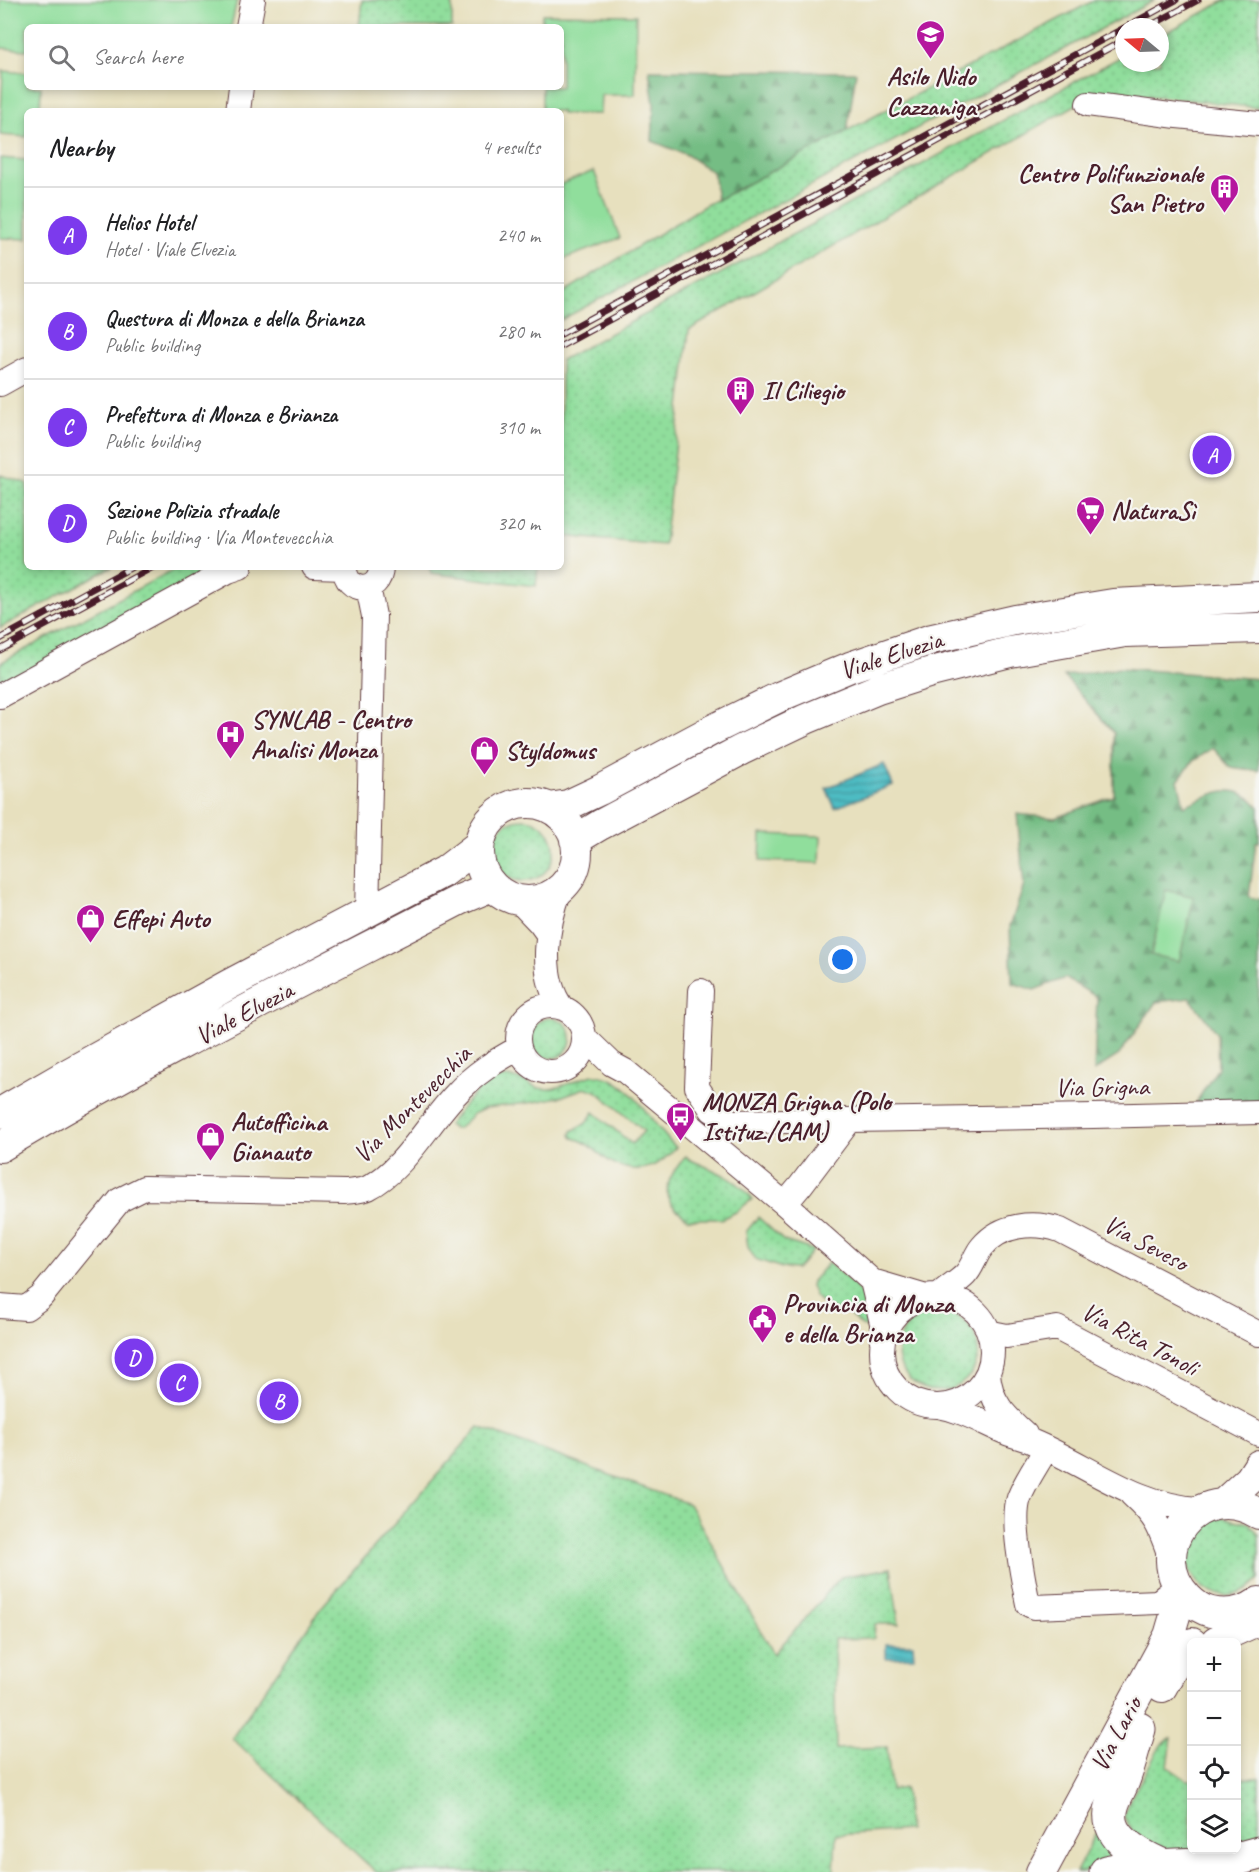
<!DOCTYPE html>
<meta charset="utf-8">
<style>
:root{--surface:#fff;--page:#f2f2f2;--text:#202124;--muted:#757577;--line:#e0e0e0;--accent:#7c3aed}
body{margin:0;font-family:Caveat,sans-serif;background:var(--page);color:var(--text)}
.controls{position:absolute;right:18px;bottom:18px;display:grid;overflow:hidden;border-radius:9px;box-shadow:0 3px 9px #0003}
.controls button{width:54px;height:54px;display:grid;place-items:center;padding:0;border:0;border-bottom:2px solid var(--line);background:var(--surface);color:var(--text);font:30px sans-serif}
.compass{position:absolute;left:1115px;top:18px;width:54px;height:54px;border-radius:50%;background:var(--surface);box-shadow:0 3px 9px #0003;rotate:289deg}
.you{position:absolute;left:843px;top:960px;width:21px;height:21px;margin:-15px;border:4px solid #fff;border-radius:50%;background:#1a73e8;box-shadow:0 0 0 9px #1a73e833}
.badge{display:grid;place-items:center;width:39px;height:39px;border-radius:50%;background:var(--accent);color:#fff;font-size:20px;font-weight:700}
.pin{position:absolute;translate:-50% -50%;border:3px solid #fff;box-shadow:0 2px 6px #0006}
.list{margin:0;padding:0;list-style:none}
h2{display:flex;justify-content:space-between;align-items:center;height:78px;margin:0;padding:0 24px;font-size:26px}
h2 small{font-size:20px;font-weight:400;color:var(--muted)}
.list li{display:grid;grid-template-columns:39px 1fr auto;gap:18px;align-items:center;box-sizing:border-box;height:96px;padding:0 24px;border-top:2px solid var(--line)}
.list b{display:block;font-size:22px;white-space:nowrap}
.list p{margin:0;font-size:20px;white-space:nowrap;color:var(--muted)}
.list em{font-size:20px;font-style:normal;color:var(--muted)}
.icon{flex:none;width:33px;height:33px;fill:none;stroke:currentColor;stroke-width:2;stroke-linecap:round;stroke-linejoin:round}
.map{position:relative;flex:none;width:1259px;height:1872px;overflow:hidden}
.search{position:absolute;background:var(--surface);box-shadow:0 3px 9px #0003;left:24px;top:24px;width:540px;height:66px;display:flex;align-items:center;gap:15px;box-sizing:border-box;padding:0 21px;border-radius:9px;color:var(--muted);font-size:22px}
.panel{position:absolute;background:var(--surface);box-shadow:0 3px 9px #0003;left:24px;top:108px;width:540px;height:462px;border-radius:9px}
.map>svg:first-child{display:block}
</style>
<div class="map">
<svg width="1259" height="1872" viewBox="0 0 1259 1872">
<defs>
<pattern id="grass-dots" width="8" height="8" patternUnits="userSpaceOnUse" patternTransform="scale(1.5)"><rect width="8" height="8" fill="#90de9c"/><path d="M2 2h.1M6 6h.1" fill="none" stroke="#7ebe87" stroke-width="1.8" stroke-linecap="round"/></pattern>
<pattern id="forest-firs" width="22" height="20" patternUnits="userSpaceOnUse" patternTransform="scale(1.5)"><rect width="22" height="20" fill="#74bd84"/><path d="M5 1l3.5 6h-7zM16 11l3.5 6h-7z" fill="#61996c"/></pattern>
<pattern id="water-rules" width="6" height="5" patternUnits="userSpaceOnUse" patternTransform="scale(1.5)"><rect width="6" height="5" fill="#4ebcc3"/><path d="M0 2.5h6" fill="none" stroke="#43989f"/></pattern>
</defs>
<rect width="100%" height="100%" fill="#f6f6f2"/>
<filter id="ink" filterUnits="userSpaceOnUse"><feTurbulence type="fractalNoise" baseFrequency=".0167" numOctaves="2"/><feDisplacementMap in="SourceGraphic" scale="12" xChannelSelector="R" yChannelSelector="G"/><feConvolveMatrix kernelMatrix="1 2 1 2 8 2 1 2 1" color-interpolation-filters="sRGB"/></filter>
<filter id="wash" filterUnits="userSpaceOnUse"><feTurbulence type="fractalNoise" baseFrequency=".008" numOctaves="4" result="noise"/><feDisplacementMap in="SourceGraphic" scale="24" xChannelSelector="R" yChannelSelector="G"/><feGaussianBlur stdDeviation="1.35" result="paint"/><feColorMatrix in="noise" values="0 0 0 0 0 0 0 0 0 0 0 0 0 0 0 0 0 1.4 0 .05"/><feComposite in="paint" operator="in"/></filter>
<g filter="url(#wash)">
<rect width="100%" height="100%" fill="#e7e0be"/>
<!-- grass -->
<path fill="url(#grass-dots)" stroke="#6d7e64" stroke-width="1.5" d="M362,0H452V27H359Z
M1095,0H1155L561,320V294L704,206Z
M1226,0H1259V108L1165,97L1096,93L689,330L664,545L561,536V360L1124,55V63H1160V36Z
M0,475L27,483V567H112L0,628Z
M178,567H220L0,688V663Z
M429,567H538L536,586L431,573Z
M492 850a31 31 0 1 1 62 0a31 31 0 1 1-62 0Z
M531 1038a20 20 0 1 1 40 0a20 20 0 1 1-40 0Z
M593,1075C632,1075 650,1125 676,1147C655,1173 627,1177 601,1155C591,1147 585,1141 573,1138L571,1135L572,1131L586,1123L594,1112L632,1144L644,1131L596,1091L587,1088L582,1089L563,1096L535,1102L486,1108L473,1114L458,1129H454L448,1125C465,1105 486,1069 518,1079C528,1082 537,1090 548,1089C563,1088 578,1078 593,1075Z
M686,1156L689,1159C710,1169 739,1178 752,1199L736,1212L721,1219H688C683,1214 675,1209 671,1203C660,1186 676,1168 686,1156Z
M758,1217L784,1241L813,1250L800,1266L796,1269L782,1268L755,1259L748,1247L746,1232Z
M828,1263C852,1283 870,1292 869,1328L862,1326L847,1313L827,1308L815,1296L811,1286L812,1281Z
M898 1351a40 40 0 1 1 80 0a40 40 0 1 1-80 0Z
M479,1427L689,1504L774,1654L841,1577L891,1568L899,1624H875L874,1638L834,1639L836,1749L887,1747L891,1790L905,1788L908,1830L836,1835L834,1872H376L232,1738L320,1609Z
M1220,1517L1249,1523L1259,1534V1579C1255,1583 1250,1588 1245,1591C1198,1614 1163,1546 1206,1522C1210,1519 1215,1518 1220,1517Z
M1172,1738L1168,1767L1187,1780H1191V1849L1164,1851L1140,1843L1124,1817L1128,1803L1161,1745Z
M1236,1778H1259V1835L1237,1843Z
M1100,1825L1124,1855L1083,1872H1076Z"/>
<!-- forest -->
<path fill="url(#forest-firs)" stroke="#5f6e58" stroke-width="1.5" d="M649,70L856,72L847,131L717,200L713,172L687,155L652,141L654,104Z
M1120,668L1259,679V771L1230,767L1213,748L1193,761L1178,780L1184,806C1212,794 1235,779 1259,807V842H1256L1249,897L1259,899V1102L1193,1107L1218,1068L1217,1034L1190,998L1156,1002L1119,1055L1094,1071L1097,997L1065,978L1034,990L1012,983L1010,926L1024,885L1017,814L1055,818L1114,796V733L1064,676Z"/>
<!-- park -->
<path fill="#90de9c" stroke="#6d7e64" stroke-width="1.5" d="M0,0H237L231,27H27V50L0,48Z
M542,14L636,15L635,95H601L600,114H561V111H542V87H561V27H542Z
M3,71L27,73V87H41L40,111H27V137L0,135Z
M0,158L27,160V239L0,238Z
M594,171L620,238L561,260V184Z
M761,834L821,836L820,863L760,861Z
M1166,890L1194,897L1179,961L1151,955Z"/>
<!-- water -->
<path fill="url(#water-rules)" stroke="#4c6e77" stroke-width="1.5" d="M884,764L893,785L835,808L826,788Z
M886,1644H913L914,1657L886,1658Z"/>
</g>
<g filter="url(#ink)">
<g fill="none" stroke-linecap="round" stroke-linejoin="round">
<defs>
<path id="minor" d="M248,27L253,0
M1088,104L1177,116L1259,124
M238,111L241,87
M0,384L27,369
M314,567L345,568
M345,567C344,594 381,595 381,567
M0,696L228,571L240,567
M560,889C547,925 538,975 562,1008
M518,900L540,923L548,934
M367,913L374,616L368,587
M701,991L697,1087L712,1110L732,1122L1093,1116L1259,1112
M518 1039a33 33 0 1 1 66 0a33 33 0 1 1-66 0Z
M584,1037L612,1064L625,1071L785,1204L872,1281L926,1297
M785,1204L801,1185L850,1120
M872,1281L882,1323V1341
M940,1295C948,1288 958,1282 965,1275C973,1267 975,1255 982,1247C1001,1224 1033,1221 1060,1230L1259,1334
M882 1351a55 55 0 1 1 110 0a55 55 0 1 1-110 0Z
M0,1306L26,1308L41,1297L120,1200L144,1188L345,1192C352,1191 361,1191 368,1188C404,1170 428,1123 456,1094C474,1074 495,1061 519,1048
M989,1331L992,1333L1007,1336L1057,1328L1259,1434
M988,1373C990,1402 1005,1416 1025,1434
M938,1406C963,1410 983,1423 1007,1433C1015,1436 1024,1438 1033,1442C1088,1465 1137,1506 1199,1509
M1046,1449C1037,1465 1026,1480 1019,1498C1011,1521 1023,1579 1028,1604L1034,1607L1158,1602L1178,1586
M1132,1495C1157,1518 1160,1527 1171,1559"/>
<path id="major" d="M479 852a49 49 0 1 1 98 0a49 49 0 1 1-98 0Z
M550,808L568,805L600,790L712,730L781,696L850,667L932,639L1015,620L1113,604L1259,597
M575,840L600,825L741,750L806,719L878,689L931,672L1010,652L1125,632L1259,628
M0,1113L71,1072L230,984L445,871L479,845
M0,1147C149,1057 305,980 459,900L492,886
M1224,1503L1250,1479L1259,1465
M1259,1514C1197,1477 1142,1552 1188,1598C1194,1604 1202,1610 1211,1612C1229,1616 1244,1613 1259,1602
M1216,1642L1230,1633L1259,1620
M1162,1687L1172,1669L1192,1643
M1041,1872L1169,1636L1182,1592"/>
<path id="highway" d="M1139,1729C1134,1745 1130,1762 1124,1778C1121,1787 1116,1794 1113,1803C1101,1836 1137,1854 1161,1865
M1106,1872L1131,1867L1222,1863L1259,1853"/>
</defs>
<!-- minor casing -->
<use href="#minor" stroke="#623c41" stroke-width="26"/>
<!-- major casing -->
<use href="#major" stroke="#623c41" stroke-width="32"/>
<!-- highway casing -->
<use href="#highway" stroke="#623c41" stroke-width="35"/>
<!-- minor -->
<use href="#minor" stroke="#fff" stroke-width="24"/>
<!-- major -->
<use href="#major" stroke="#fff" stroke-width="30"/>
<!-- highway -->
<use href="#highway" stroke="#fff" stroke-width="33"/>
<defs>
<path id="rail" d="M1126,27L1176,0
M1148,27L1198,0
M561,334L1124,28
M561,346L1124,40
M0,639L132,567
M0,650L153,567"/>
</defs>
<!-- rail casing -->
<use href="#rail" stroke="#4a1f2b" stroke-width="7"/>
<!-- rail -->
<use href="#rail" stroke="#f6f6f2" stroke-width="4.5" stroke-dasharray="14" stroke-linecap="butt"/>
</g>
</g>
<!-- icons -->
<defs>
<symbol id="school-pin" viewBox="-11 -11 22 30"><path d="M0 17L-7.5 6A9.5 9.5 0 1 1 7.5 6Z" fill="#b5179e" stroke="#f6f6f2"/><path d="M0-5L7-2L0 1L-7-2ZM-4 1L0 2.5L4 1V4Q0 6-4 4Z" fill="#fff"/></symbol>
<symbol id="building-pin" viewBox="-11 -11 22 30"><path d="M0 17L-7.5 6A9.5 9.5 0 1 1 7.5 6Z" fill="#b5179e" stroke="#f6f6f2"/><path d="M-4-6H4V6H1V3H-1V6H-4ZM-2.5-4.3h1.7v1.8h-1.7ZM.8-4.3h1.7v1.8H.8ZM-2.5-1h1.7V.8h-1.7ZM.8-1h1.7V.8H.8Z" fill="#fff"/></symbol>
<symbol id="supermarket-pin" viewBox="-11 -11 22 30"><path d="M0 17L-7.5 6A9.5 9.5 0 1 1 7.5 6Z" fill="#b5179e" stroke="#f6f6f2"/><path d="M-6-5.5h2.5l.6 2H6L4.5 2H-2.5L-4.4-4H-6ZM-1.5 3.2a1.3 1.3 0 1 0 .1 0ZM3 3.2a1.3 1.3 0 1 0 .1 0Z" fill="#fff"/></symbol>
<symbol id="hospital-pin" viewBox="-11 -11 22 30"><path d="M0 17L-7.5 6A9.5 9.5 0 1 1 7.5 6Z" fill="#b5179e" stroke="#f6f6f2"/><path d="M-5-5h3v3.5h4V-5h3V5h-3V1.5h-4V5h-3Z" fill="#fff"/></symbol>
<symbol id="shop-pin" viewBox="-11 -11 22 30"><path d="M0 17L-7.5 6A9.5 9.5 0 1 1 7.5 6Z" fill="#b5179e" stroke="#f6f6f2"/><path d="M-5-2.5h2.3a2.7 3.5 0 0 1 5.4 0H5L5.5 6h-11ZM-1.5-2.5h3a1.5 2.3 0 0 0-3 0Z" fill="#fff"/></symbol>
<symbol id="bus-pin" viewBox="-11 -11 22 30"><path d="M0 17L-7.5 6A9.5 9.5 0 1 1 7.5 6Z" fill="#b5179e" stroke="#f6f6f2"/><path d="M-5-6H5V4H4V6H2V4H-2V6H-4V4H-5ZM-3.5-4V0h7V-4ZM-3.5 1.2v1.5H-2V1.2ZM2 1.2v1.5H3.5V1.2Z" fill="#fff"/></symbol>
<symbol id="civic-pin" viewBox="-11 -11 22 30"><path d="M0 17L-7.5 6A9.5 9.5 0 1 1 7.5 6Z" fill="#b5179e" stroke="#f6f6f2"/><path d="M-.6-6.5H3V-4.5H.6V-3L4-1V1h2V6H-6V1h2V-1L-.6-3ZM-1.2 2.5V6h2.4V2.5Z" fill="#fff"/></symbol>
</defs>
<g fill-rule="evenodd">
<use href="#school-pin" x="914" y="18" width="33" height="45"/>
<use href="#building-pin" x="1208" y="172" width="33" height="45"/>
<use href="#building-pin" x="724" y="374" width="33" height="45"/>
<use href="#supermarket-pin" x="1074" y="494" width="33" height="45"/>
<use href="#hospital-pin" x="214" y="718" width="33" height="45"/>
<use href="#shop-pin" x="468" y="734" width="33" height="45"/>
<use href="#shop-pin" x="74" y="902" width="33" height="45"/>
<use href="#bus-pin" x="664" y="1100" width="33" height="45"/>
<use href="#shop-pin" x="194" y="1120" width="33" height="45"/>
<use href="#civic-pin" x="746" y="1302" width="33" height="45"/>
</g>
<g text-anchor="middle" dominant-baseline="central" stroke-width="4.5" stroke-linejoin="round" paint-order="stroke">
<!-- poi labels -->
<g font-size="26" font-weight="bold" fill="#4a1f2b" stroke="#f6f6f2" text-anchor="start">
<text x="931" y="76" text-anchor="middle">Asilo Nido<tspan x="931" dy="30">Cazzaniga</tspan></text>
<text x="1203" y="173" text-anchor="end">Centro Polifunzionale<tspan x="1203" dy="30">San Pietro</tspan></text>
<text x="762" y="390">Il Ciliegio</text>
<text x="1111" y="510">NaturaSì</text>
<text x="251" y="719">SYNLAB - Centro<tspan x="251" dy="30">Analisi Monza</tspan></text>
<text x="505" y="750">Styldomus</text>
<text x="112" y="918">Effepi Auto</text>
<text x="702" y="1101">MONZA Grigna (Polo<tspan x="702" dy="30">Istituz./CAM)</tspan></text>
<text x="231" y="1121">Autofficina<tspan x="231" dy="30">Gianauto</tspan></text>
<text x="783" y="1303">Provincia di Monza<tspan x="783" dy="30">e della Brianza</tspan></text>
</g>
<!-- street labels -->
<g font-size="26" fill="#4a1f2b" stroke="#f6f6f2">
<text transform="translate(891 655) rotate(-18)">Viale Elvezia</text>
<text transform="translate(244 1013) rotate(-28)">Viale Elvezia</text>
<text transform="translate(1102 1087) rotate(-1)">Via Grigna</text>
<text transform="translate(412 1104) rotate(-45)">Via Montevecchia</text>
<text transform="translate(1146 1243) rotate(28)">Via Seveso</text>
<text transform="translate(1140 1339) rotate(28)">Via Rita Tonoli</text>
<text transform="translate(1116 1734) rotate(-62)">Via Lario</text>
</g>
</g>
</svg>
<div class="controls">
<button>+</button>
<button>−</button>
<button><svg class="icon" aria-label="locate" viewBox="0 0 24 24"><circle cx="12" cy="12" r="6"/><path d="M12 2v4M12 18v4M2 12h4M18 12h4"/></svg></button>
<button><svg class="icon" aria-label="layers" viewBox="0 0 24 24"><path d="M12 4l9 5-9 5-9-5zM3 14l9 5 9-5"/></svg></button>
</div>
<svg class="compass" viewBox="-18 -18 36 36"><path d="M0-13l5 13h-10z" fill="#e53935"/><path d="M0 13l5-13h-10z" fill="#757577"/></svg>
<div class="you"></div>
<div class="pin badge" style="left:1212px;top:455px">A</div>
<div class="pin badge" style="left:279px;top:1401px">B</div>
<div class="pin badge" style="left:179px;top:1383px">C</div>
<div class="pin badge" style="left:134px;top:1358px">D</div>
<div class="search"><svg class="icon" aria-label="search" viewBox="0 0 24 24"><circle cx="10" cy="10" r="6"/><path d="M15 15l6 6"/></svg>Search here</div>
<section class="panel">
<h2>Nearby<small>4 results</small></h2>
<ul class="list">
<li><span class="badge">A</span><div><b>Helios Hotel</b><p>Hotel · Viale Elvezia</p></div><em>240 m</em></li>
<li><span class="badge">B</span><div><b>Questura di Monza e della Brianza</b><p>Public building</p></div><em>280 m</em></li>
<li><span class="badge">C</span><div><b>Prefettura di Monza e Brianza</b><p>Public building</p></div><em>310 m</em></li>
<li><span class="badge">D</span><div><b>Sezione Polizia stradale</b><p>Public building · Via Montevecchia</p></div><em>320 m</em></li>
</ul>
</section>
</div>
